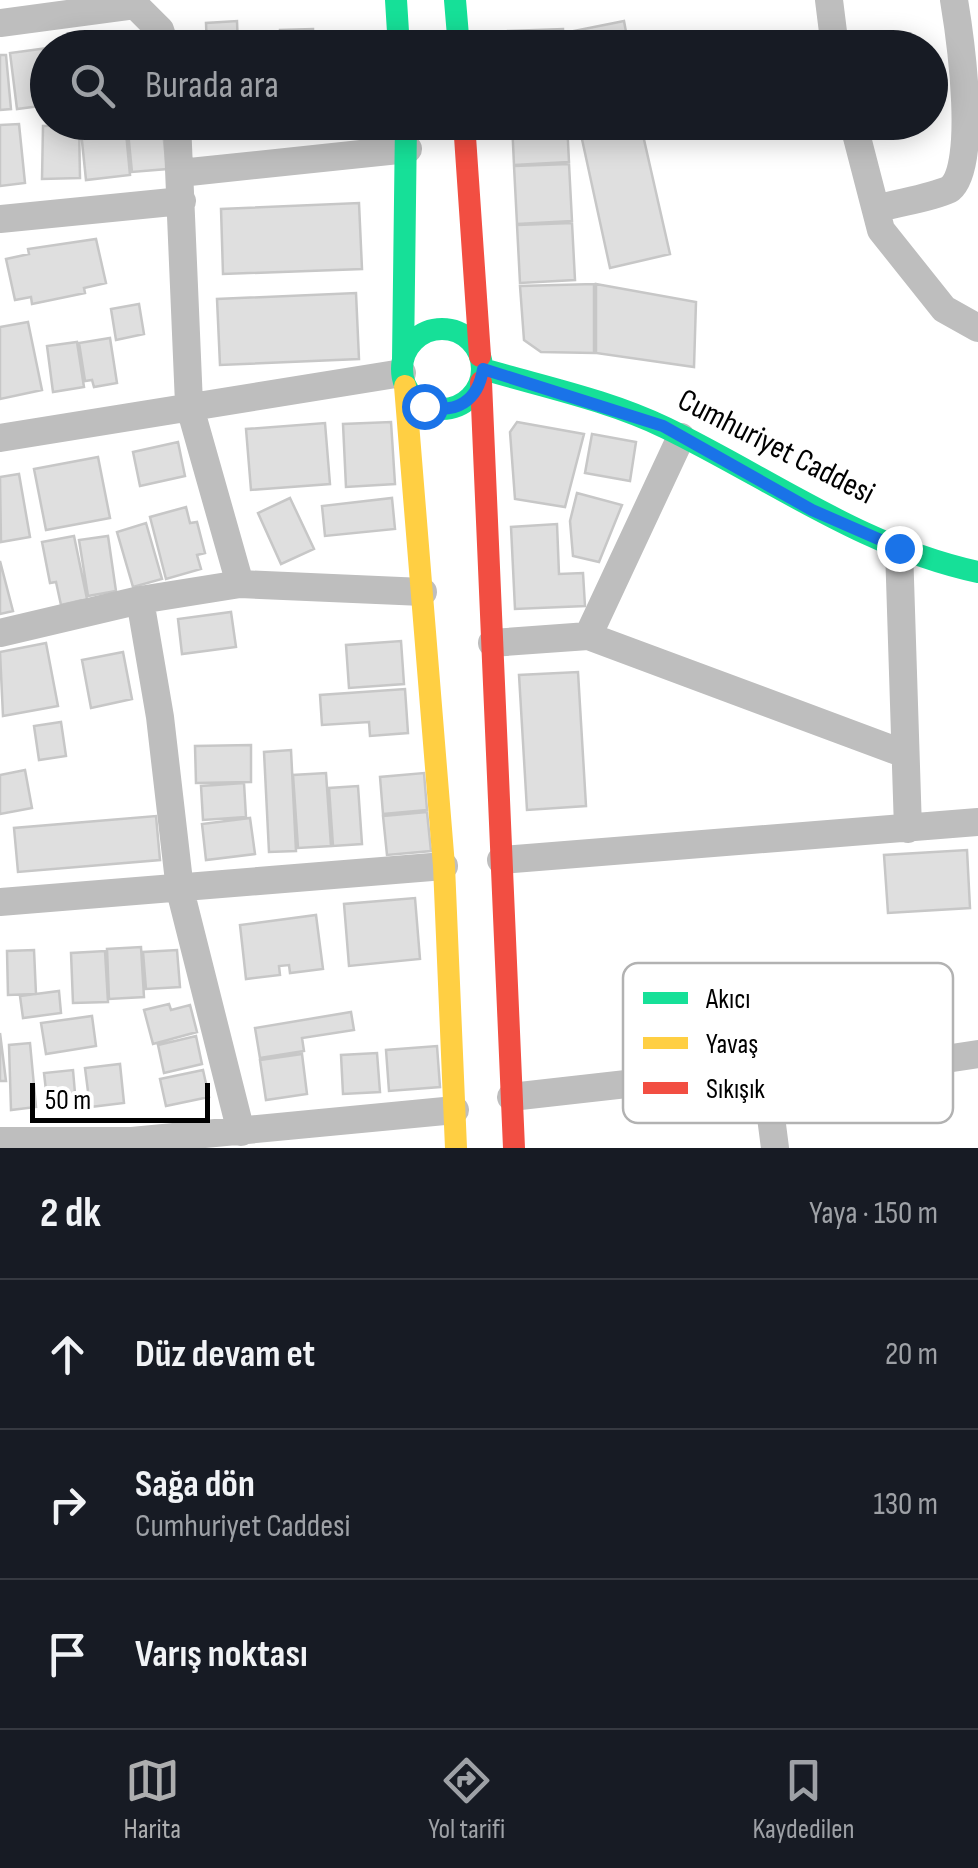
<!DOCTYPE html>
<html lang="tr">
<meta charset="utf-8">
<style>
:root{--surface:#171b24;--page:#242831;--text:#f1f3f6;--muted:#9ea1a6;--line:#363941;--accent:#adaeaf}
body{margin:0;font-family:"Sofia Sans Condensed",sans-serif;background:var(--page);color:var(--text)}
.scale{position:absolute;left:30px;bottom:25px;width:180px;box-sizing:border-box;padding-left:10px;border:5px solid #000;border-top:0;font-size:28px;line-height:35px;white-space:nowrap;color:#000;-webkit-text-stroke:8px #fff;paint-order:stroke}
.stop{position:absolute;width:30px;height:30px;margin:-22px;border:8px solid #1a73e8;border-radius:50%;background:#fff}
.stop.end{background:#1a73e8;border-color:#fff;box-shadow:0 2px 10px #0008}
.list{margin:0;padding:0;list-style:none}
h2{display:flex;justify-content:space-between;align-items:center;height:130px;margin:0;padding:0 40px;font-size:42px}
h2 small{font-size:32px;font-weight:400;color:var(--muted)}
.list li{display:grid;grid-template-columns:65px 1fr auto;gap:30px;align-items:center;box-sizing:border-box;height:150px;padding:0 40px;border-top:2px solid var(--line)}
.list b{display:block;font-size:38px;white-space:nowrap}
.list p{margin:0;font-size:32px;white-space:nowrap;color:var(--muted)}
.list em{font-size:32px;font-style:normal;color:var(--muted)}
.icon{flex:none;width:55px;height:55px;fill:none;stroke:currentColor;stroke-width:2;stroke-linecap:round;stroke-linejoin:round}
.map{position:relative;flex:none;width:978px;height:1148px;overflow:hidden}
.search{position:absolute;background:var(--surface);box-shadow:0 5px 25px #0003;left:30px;right:30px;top:30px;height:110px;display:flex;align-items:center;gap:25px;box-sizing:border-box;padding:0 35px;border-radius:55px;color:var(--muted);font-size:38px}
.sheet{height:580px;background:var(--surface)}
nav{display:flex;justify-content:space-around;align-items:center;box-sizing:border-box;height:140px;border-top:2px solid var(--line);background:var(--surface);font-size:28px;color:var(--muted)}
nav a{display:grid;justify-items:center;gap:5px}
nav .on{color:var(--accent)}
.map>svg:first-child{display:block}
</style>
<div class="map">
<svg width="978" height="1148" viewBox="0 0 978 1148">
<rect width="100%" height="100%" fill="#fff"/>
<!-- building -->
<path fill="#dfdfdf" stroke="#c7c7c7" stroke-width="2.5" d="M237,21L238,48H207L206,23Z
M624,21L629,48H577L574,31Z
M313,29V48H280V30Z
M563,29L564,48H508V31Z
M145,36L146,48H103V41Z
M48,48V105L17,109L10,53Z
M0,55H6L11,109L0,110Z
M80,122H125L130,175L86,180Z
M127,122H162L167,169L132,172Z
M223,122H256L257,135L234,138V132L224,133Z
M257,122H289L290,132L259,136Z
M328,122H385L386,128L329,133Z
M512,122H567L569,162L514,165Z
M616,122H640L670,254L610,268L580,130Z
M19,124L25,183L0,186V125Z
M79,125L80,178L42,179L43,126Z
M569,164L572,221L517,224L514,166Z
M359,203L362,269L223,274L221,209Z
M572,223L575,280L520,283L517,225Z
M96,239L106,283L84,288L85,293L32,304L31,297L15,300L6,259L29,254L28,249Z
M594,284V353L541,352L524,340L520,286Z
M596,284L696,302L694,367L596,353Z
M356,293L359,359L220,365L217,299Z
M139,304L144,334L116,340L111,309Z
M28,322L42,390L0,399V327Z
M110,338L117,383L94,387L92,380L85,381L79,343Z
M77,342L84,387L53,392L47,346Z
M391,422L395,484L346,487L343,424Z
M517,422L584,434L565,507L515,499L510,432Z
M325,423L330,484L251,490L246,429Z
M592,434L636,442L630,481L585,473Z
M178,442L185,476L140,486L133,452Z
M98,457L110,518L46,530L34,469Z
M19,474L30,537L1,542L0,477Z
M577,493L622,505L599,562L573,556L570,521Z
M290,498L314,549L281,564L258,513Z
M392,498L395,529L325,536L322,506Z
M186,507L190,523L197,522L205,553L197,555L201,569L166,579L150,517Z
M146,523L162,579L133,587L117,532Z
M557,524L559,574L583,573L585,606L515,609L511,527Z
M74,536L87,599L61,605L56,582L50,583L42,542Z
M108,536L116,591L88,596L79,540Z
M0,561L13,611L0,614Z
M231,612L236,647L182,654L178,619Z
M401,641L404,684L349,688L346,645Z
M46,643L58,706L3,716L0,652Z
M123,652L132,699L91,708L82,660Z
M578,672L586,806L527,810L519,675Z
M405,689L408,733L370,736L369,722L322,725L320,695Z
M61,722L66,756L39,760L34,726Z
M251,745V782L196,783L195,746Z
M291,750L296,851L269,852L264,752Z
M25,770L32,808L0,814V775Z
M326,773L331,846L298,848L293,775Z
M424,773L427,810L383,814L380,777Z
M244,783L246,817L203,820L201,786Z
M358,786L362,844L333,846L329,788Z
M427,812L431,851L387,855L383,816Z
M156,816L160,860L18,872L14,828Z
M250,818L255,854L206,860L202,824Z
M967,850L970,908L888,913L884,855Z
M415,898L420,959L349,966L344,904Z
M316,915L323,969L290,973L289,965L279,966L280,975L246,979L240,925Z
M141,947L144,997L109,999L107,949Z
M34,950L36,994L8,995L7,951Z
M177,950L180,987L146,989L143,952Z
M105,951L108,1002L73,1003L71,953Z
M59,991L61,1013L23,1018L20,996Z
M169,1004L171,1010L190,1005L197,1032L153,1044L144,1010Z
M351,1012L354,1030L302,1038L304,1051L260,1058L255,1028Z
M92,1016L96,1046L46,1054L41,1023Z
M0,1033L6,1081H0Z
M196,1036L202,1064L164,1073L158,1045Z
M30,1043L36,1107L11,1110L9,1045Z
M437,1046L440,1087L389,1091L386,1050Z
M377,1053L380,1092L343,1094L341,1055Z
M302,1054L307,1094L266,1100L260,1060Z
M120,1064L124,1103L90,1107L85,1068Z
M73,1070L76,1105L48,1108L44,1073Z
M203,1070L209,1097L166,1106L160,1079Z"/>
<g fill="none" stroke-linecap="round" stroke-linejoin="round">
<!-- street -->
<path stroke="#bebebe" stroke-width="28" d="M829,0L835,48
M0,23L135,5L160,30L166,48
M177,122L189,404L240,584
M853,122L881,230L944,309L978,328
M180,173L408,149
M876,209C899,202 928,199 950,189C978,166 961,42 954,0
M0,219L182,201
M0,438L402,373
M899,548L908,829
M140,600L160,717L180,890L241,1132
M0,633L140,600L240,584L423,592
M588,636L681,437
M492,643L588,636L905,754
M501,860L978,822
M0,902L444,866
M767,1086L775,1148
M511,1097L662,1080L767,1086L978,1054
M0,1141H132L455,1110"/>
<!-- fast -->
<path stroke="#16e098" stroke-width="22" d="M396,0L399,48
M455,0L459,48
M402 369a40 40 0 1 1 80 0a40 40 0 1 1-80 0Z
M403,360L406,122
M483,369C544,387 608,400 666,428C771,479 862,547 978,572"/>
<!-- slow -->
<path stroke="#ffcf43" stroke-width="22" d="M405,386L444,866L456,1148"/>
<!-- jam -->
<path stroke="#f24e42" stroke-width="22" d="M464,122L480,356
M481,382L514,1148"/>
</g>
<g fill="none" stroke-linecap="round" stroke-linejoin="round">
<!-- route -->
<path stroke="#1a73e8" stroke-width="12" d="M424,406C456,415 478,401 483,369L663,426L812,510L899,548"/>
</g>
<g text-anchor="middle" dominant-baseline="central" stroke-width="10" stroke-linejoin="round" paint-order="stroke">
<!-- street labels -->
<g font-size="32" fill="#000" stroke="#fff">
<text transform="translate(776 447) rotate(27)">Cumhuriyet Caddesi</text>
</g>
</g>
<!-- legend -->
<rect x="623" y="963" width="330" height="160" rx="15" fill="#fff" stroke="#b2b2b2" stroke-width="2.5"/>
<rect x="643" y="992" width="45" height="12" fill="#16e098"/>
<rect x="643" y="1037" width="45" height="12" fill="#ffcf43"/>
<rect x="643" y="1082" width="45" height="12" fill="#f24e42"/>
<g font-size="28" fill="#000">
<text x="706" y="1008">Akıcı</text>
<text x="706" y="1053">Yavaş</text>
<text x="706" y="1098">Sıkışık</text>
</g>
</svg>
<div class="scale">50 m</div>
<div class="stop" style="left:424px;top:406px"></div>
<div class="stop end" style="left:899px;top:548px"></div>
<div class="search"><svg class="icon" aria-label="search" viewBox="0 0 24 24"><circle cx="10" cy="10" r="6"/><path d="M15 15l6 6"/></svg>Burada ara</div>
</div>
<section class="sheet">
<h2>2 dk<small>Yaya · 150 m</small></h2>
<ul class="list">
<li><svg class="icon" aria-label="ahead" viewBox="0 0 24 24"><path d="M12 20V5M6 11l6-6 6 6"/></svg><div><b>Düz devam et</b></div><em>20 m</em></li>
<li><svg class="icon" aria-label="right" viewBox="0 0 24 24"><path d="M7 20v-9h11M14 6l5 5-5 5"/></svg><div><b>Sağa dön</b><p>Cumhuriyet Caddesi</p></div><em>130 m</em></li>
<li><svg class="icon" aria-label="arrive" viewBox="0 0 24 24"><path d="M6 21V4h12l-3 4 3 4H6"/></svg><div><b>Varış noktası</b></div></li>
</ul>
</section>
<nav>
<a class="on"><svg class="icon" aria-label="map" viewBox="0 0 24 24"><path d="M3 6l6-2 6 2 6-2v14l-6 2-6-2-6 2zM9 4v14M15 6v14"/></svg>Harita</a>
<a><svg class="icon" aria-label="directions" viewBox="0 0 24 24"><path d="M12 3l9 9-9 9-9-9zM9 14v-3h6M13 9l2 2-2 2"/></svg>Yol tarifi</a>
<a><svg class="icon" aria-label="saved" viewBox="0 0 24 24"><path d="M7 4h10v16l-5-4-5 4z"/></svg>Kaydedilen</a>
</nav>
